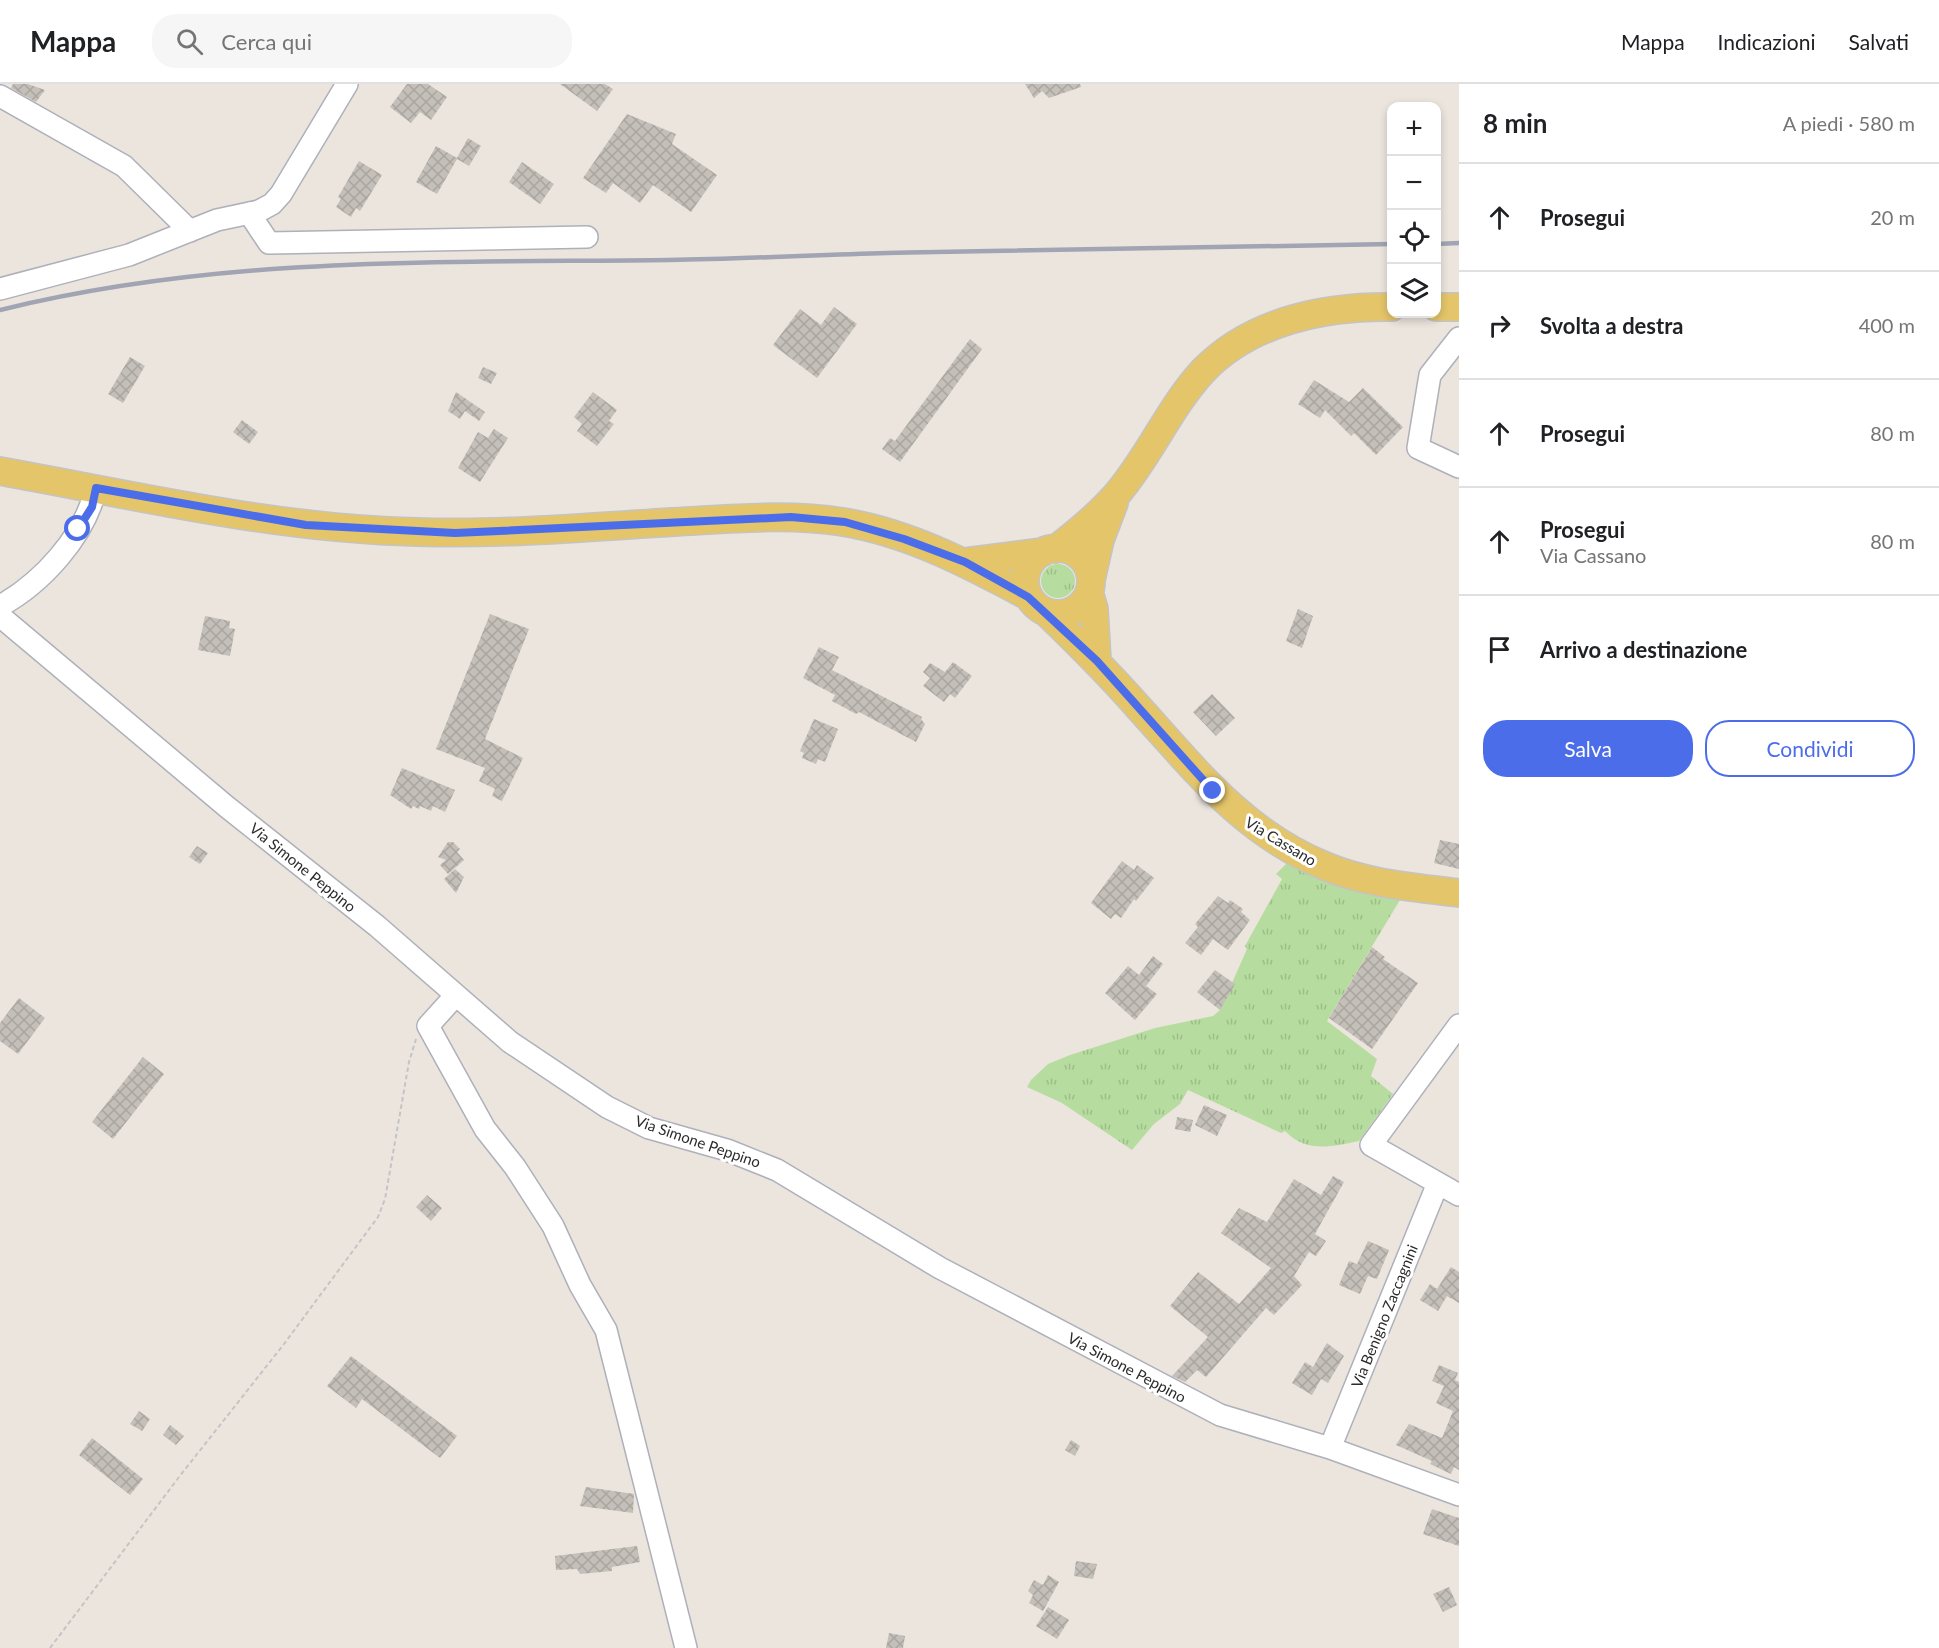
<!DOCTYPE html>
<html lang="it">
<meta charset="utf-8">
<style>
:root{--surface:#fff;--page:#f6f6f6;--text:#202124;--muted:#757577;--line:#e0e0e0;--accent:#4c6dea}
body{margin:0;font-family:Lato,sans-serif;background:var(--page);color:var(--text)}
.controls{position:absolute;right:18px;top:18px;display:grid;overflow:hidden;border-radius:12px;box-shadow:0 3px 9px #0003}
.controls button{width:54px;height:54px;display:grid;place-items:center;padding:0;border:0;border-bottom:2px solid var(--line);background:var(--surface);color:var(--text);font:30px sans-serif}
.stop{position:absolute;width:18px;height:18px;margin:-14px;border:4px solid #4c6dea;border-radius:50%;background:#fff}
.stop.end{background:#4c6dea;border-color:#fff;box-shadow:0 2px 6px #0008}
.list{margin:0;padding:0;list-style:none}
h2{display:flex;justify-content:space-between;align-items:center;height:78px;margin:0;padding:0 24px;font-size:26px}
h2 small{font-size:20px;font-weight:400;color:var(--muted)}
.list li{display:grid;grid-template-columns:39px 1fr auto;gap:18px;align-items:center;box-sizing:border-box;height:108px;padding:0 24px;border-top:2px solid var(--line)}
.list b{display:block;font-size:22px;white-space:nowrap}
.list p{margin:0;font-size:20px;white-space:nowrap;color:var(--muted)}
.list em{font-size:20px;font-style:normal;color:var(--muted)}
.actions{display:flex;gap:12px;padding:18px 24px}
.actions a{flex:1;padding:14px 0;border:2px solid var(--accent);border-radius:24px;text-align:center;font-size:21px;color:var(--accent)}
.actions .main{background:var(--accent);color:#fff}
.icon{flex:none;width:33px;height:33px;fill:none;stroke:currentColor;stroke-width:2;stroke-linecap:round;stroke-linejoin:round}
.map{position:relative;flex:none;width:1459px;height:1564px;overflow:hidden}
header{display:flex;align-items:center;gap:36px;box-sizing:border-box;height:84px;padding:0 30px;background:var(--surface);border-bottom:2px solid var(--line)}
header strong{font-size:28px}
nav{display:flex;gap:33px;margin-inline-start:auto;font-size:21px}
.search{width:420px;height:54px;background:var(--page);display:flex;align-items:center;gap:15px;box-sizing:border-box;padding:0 21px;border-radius:24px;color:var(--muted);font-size:22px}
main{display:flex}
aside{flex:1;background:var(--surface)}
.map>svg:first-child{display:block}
</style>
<header>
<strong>Mappa</strong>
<div class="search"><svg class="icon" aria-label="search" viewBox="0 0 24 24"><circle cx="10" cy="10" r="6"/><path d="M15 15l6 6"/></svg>Cerca qui</div>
<nav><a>Mappa</a><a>Indicazioni</a><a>Salvati</a></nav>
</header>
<main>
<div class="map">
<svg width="1459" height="1564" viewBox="0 0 1459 1564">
<defs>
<pattern id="grass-tufts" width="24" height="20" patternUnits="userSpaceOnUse" patternTransform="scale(1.5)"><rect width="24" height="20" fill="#b6dd9f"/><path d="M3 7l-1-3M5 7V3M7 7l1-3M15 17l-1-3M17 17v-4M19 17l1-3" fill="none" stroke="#9dbe89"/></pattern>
<pattern id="building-cross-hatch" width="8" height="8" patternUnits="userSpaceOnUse" patternTransform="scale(1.5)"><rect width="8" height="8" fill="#c4c0b9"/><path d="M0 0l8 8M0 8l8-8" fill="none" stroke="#a9a59f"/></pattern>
</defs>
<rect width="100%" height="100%" fill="#ebe5de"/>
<!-- grass -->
<path fill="url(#grass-tufts)" d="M1041 497a17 17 0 1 1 34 0a17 17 0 1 1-34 0Z
M1287,779L1403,811L1327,937L1377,975L1371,992L1393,1010L1359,1057C1331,1063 1306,1069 1285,1047L1281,1049L1188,1006L1180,1020L1154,1040L1132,1066L1062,1019L1027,1003L1031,996L1048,980L1070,971L1155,944L1213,932L1220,926L1247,865L1245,862L1282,795L1276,790Z"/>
<!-- building -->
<path fill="url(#building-cross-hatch)" d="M13,0H28L45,6L36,18L11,4Z
M407,0H428L447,13L431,36L420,28L411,39L390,23Z
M560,0H605L613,5L597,27Z
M1025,0H1080L1081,3L1049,14L1042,7L1034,14Z
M627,30L676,50L672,60L717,91L691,128L653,101L640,119L613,99L606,109L583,94Z
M468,54L481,62L469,82L457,75L437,110L416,98L436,62L457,74Z
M359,77L382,91L360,127L356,124L351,133L336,123L341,115L338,113Z
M522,78L554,100L540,120L509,98Z
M834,223L857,240L817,294L773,261L800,225L821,241Z
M970,255L982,265L900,378L882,365L890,354L895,357Z
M130,273L145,282L123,319L108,310Z
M483,283L497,289L491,300L478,294Z
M1314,296L1349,318L1363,304L1403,343L1376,371L1354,349L1351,352L1325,326L1320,334L1298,320Z
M456,308L485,328L479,337L465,327L460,335L448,327Z
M593,308L617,326L609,337L614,340L597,362L577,347L582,340L574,333Z
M242,336L258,348L249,360L233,348Z
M494,345L508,354L480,398L458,384L478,348L488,354Z
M1298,525L1313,532L1302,564L1286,557Z
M490,530L529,545L485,655L523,674L502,717L492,712L495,705L479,697L485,684L436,665Z
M205,532L230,537L229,544L235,545L230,572L198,566Z
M819,563L839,573L832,586L922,633L921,635L925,640L916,658L859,628L856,630L832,617L835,611L803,594Z
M953,578L972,592L955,614L950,610L944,618L923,602L930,594L923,588L930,579L945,588Z
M1212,610L1235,634L1216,652L1193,628Z
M814,635L838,645L825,678L818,675L816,680L802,674L804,669L800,667Z
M402,684L455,706L445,728L433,722L431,727L420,722L419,725L413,722L411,725L390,711Z
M1440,756L1459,760V785L1434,779Z
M448,758H453L460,765L457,768L464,776L448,790L440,781L446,776L438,773Z
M197,762L208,769L200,780L189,773Z
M1122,777L1134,786L1137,781L1154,794L1136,817L1134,815L1121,834L1115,830L1111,835L1091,819Z
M455,785L464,793L456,809L444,795Z
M1218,812L1228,819L1230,816L1243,825L1241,828L1250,836L1228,866L1213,855L1201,871L1185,859L1198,843L1195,840Z
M1372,863L1385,873L1383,875L1418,899L1372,965L1329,934Z
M1153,872L1163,880L1146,902L1157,910L1135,936L1105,909L1128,882L1139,891Z
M1215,886L1235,900L1220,926L1197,908Z
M19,914L45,934L18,970L0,957V939Z
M143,973L164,990L113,1055L92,1038Z
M1204,1021L1227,1031L1217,1052L1195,1041Z
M1177,1033L1193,1036L1190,1048L1175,1045Z
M1333,1092L1344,1098L1315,1150L1326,1157L1316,1172L1309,1168L1294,1192L1302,1201L1274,1231L1266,1224L1206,1293L1197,1286L1185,1298L1172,1292L1208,1253L1170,1222L1198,1188L1239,1220L1271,1184L1221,1149L1239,1124L1267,1138L1294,1095L1321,1111Z
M427,1111L442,1124L431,1137L416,1123Z
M1368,1157L1389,1166L1377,1195L1368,1192L1360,1210L1339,1201L1349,1177L1357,1180Z
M1451,1183L1459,1188V1219L1447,1212L1438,1227L1420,1216L1430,1200L1437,1205Z
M1327,1259L1344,1272L1328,1299L1321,1295L1312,1311L1292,1299L1305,1278L1313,1283Z
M351,1272L457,1352L440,1374L362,1315L356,1324L327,1302Z
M1439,1281L1458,1289L1455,1296L1459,1298V1386L1454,1383L1451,1390L1430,1380L1432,1377L1396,1361L1409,1340L1442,1354L1453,1327L1436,1319L1444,1302L1432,1297Z
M139,1327L150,1335L142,1347L130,1340Z
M170,1341L184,1352L176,1361L163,1351Z
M92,1354L143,1395L130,1411L79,1371Z
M1071,1356L1080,1362L1075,1372L1065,1366Z
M586,1403L634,1410L633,1429L580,1422Z
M1432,1425L1459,1434V1462L1423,1450Z
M637,1462L640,1478L612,1483V1487L580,1490L577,1485L556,1486L555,1472Z
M1076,1477L1097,1480L1093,1495L1074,1492Z
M1048,1491L1059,1498L1043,1527L1029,1519L1033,1511L1028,1507L1034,1496L1043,1501Z
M1449,1503L1457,1521L1443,1528L1433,1510Z
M1048,1523L1069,1536L1057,1555L1036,1542Z
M889,1549L905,1552L903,1564H886Z"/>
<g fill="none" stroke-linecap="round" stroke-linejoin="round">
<defs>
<path id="minor" d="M0,12L124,82L190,147
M249,129L269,159L587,153
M0,205L129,171L217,136L259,127L272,120L281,110L347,0
M1459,254L1430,291L1418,364L1459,383
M0,522C42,499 85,452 96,404
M0,532L227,723L377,842L510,958L607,1023L649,1044L727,1066L777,1086L940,1184L1220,1331L1330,1364L1459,1411
M456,911L428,942L485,1045L515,1083L553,1142L580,1201L606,1246L686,1564
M1459,941L1371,1061L1459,1111
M1330,1364L1438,1099"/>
<path id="major" d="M1436,223H1459
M0,387C138,412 276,445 417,448C508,451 600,442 691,437C742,434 793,430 843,438C910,449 970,481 1028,512
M1025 497a33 33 0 1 1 66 0a33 33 0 1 1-66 0Z
M1056,465C1078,448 1099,431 1117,410C1149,373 1169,324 1203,287C1251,237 1325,222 1392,223
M965,478L1043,468
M1091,496L1100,456L1114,419
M1089,508L1094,525L1097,577
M1047,529C1079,560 1110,591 1139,624C1196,687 1244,749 1325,782C1367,800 1414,803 1459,809"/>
</defs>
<!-- minor casing -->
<use href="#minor" stroke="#aeb0ba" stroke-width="24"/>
<!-- major casing -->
<use href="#major" stroke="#c4c4c4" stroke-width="30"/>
<!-- path -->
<path stroke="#c4c4c4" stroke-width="2" stroke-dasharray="4.5 3" stroke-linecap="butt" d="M50,1564L179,1393L284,1260L378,1133L385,1115L409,978L416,955"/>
<!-- minor -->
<use href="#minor" stroke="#fff" stroke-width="21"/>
<!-- major -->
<use href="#major" stroke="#e4c56a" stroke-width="27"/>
<!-- rail -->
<path stroke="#a1a4b3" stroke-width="4.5" d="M1436,160L1459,159
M0,226C223,171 442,179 669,176C742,175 814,171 887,169C1055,165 1223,163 1392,160"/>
</g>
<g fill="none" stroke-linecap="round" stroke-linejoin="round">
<!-- route -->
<path stroke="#4c6dea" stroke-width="8" d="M78,445L92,423L96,404L306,441L455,449L791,433L845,438L904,455L965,478L1028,513L1097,577L1213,707"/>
</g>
<g text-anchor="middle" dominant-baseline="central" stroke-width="6" stroke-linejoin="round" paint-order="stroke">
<!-- street labels -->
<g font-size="15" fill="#2b2b2b" stroke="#fff">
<text transform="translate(1281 757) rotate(31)">Via Cassano</text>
<text transform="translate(303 783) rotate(39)">Via Simone Peppino</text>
<text transform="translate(698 1057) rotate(19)">Via Simone Peppino</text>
<text transform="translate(1384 1232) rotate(-68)">Via Benigno Zaccagnini</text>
<text transform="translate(1127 1283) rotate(28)">Via Simone Peppino</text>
</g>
</g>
</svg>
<div class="controls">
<button>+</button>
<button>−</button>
<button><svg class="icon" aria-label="locate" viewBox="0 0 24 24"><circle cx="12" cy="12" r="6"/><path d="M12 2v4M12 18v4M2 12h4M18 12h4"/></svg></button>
<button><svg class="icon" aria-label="layers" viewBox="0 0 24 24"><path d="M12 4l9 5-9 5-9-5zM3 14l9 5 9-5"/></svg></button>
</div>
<div class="stop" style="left:78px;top:445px"></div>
<div class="stop end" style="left:1213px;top:707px"></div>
</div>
<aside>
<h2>8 min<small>A piedi · 580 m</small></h2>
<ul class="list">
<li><svg class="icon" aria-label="ahead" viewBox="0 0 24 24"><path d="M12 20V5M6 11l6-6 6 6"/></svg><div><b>Prosegui</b></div><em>20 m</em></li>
<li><svg class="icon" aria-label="right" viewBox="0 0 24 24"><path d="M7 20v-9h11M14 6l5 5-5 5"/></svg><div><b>Svolta a destra</b></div><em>400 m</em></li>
<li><svg class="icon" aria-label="ahead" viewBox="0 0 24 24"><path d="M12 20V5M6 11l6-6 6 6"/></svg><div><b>Prosegui</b></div><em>80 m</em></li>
<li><svg class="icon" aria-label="ahead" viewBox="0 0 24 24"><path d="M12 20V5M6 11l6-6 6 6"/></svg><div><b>Prosegui</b><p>Via Cassano</p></div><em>80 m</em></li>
<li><svg class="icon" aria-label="arrive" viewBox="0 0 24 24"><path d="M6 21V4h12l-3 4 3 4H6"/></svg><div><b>Arrivo a destinazione</b></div></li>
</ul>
<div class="actions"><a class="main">Salva</a><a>Condividi</a></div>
</aside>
</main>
